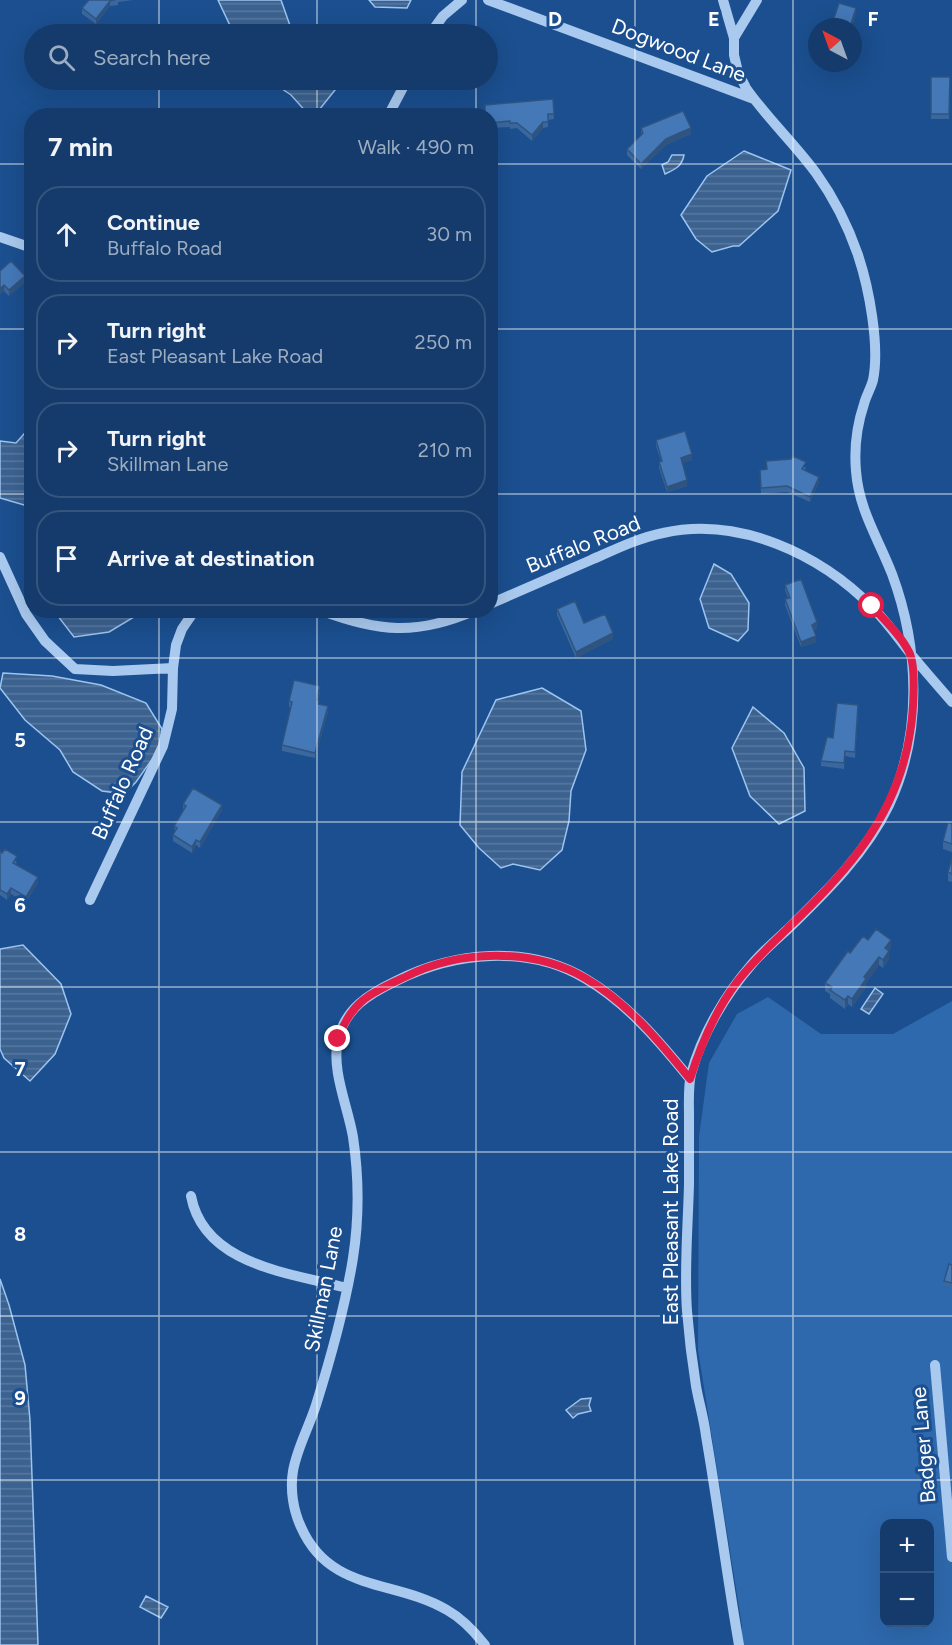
<!DOCTYPE html>
<meta charset="utf-8">
<style>
:root{--surface:#143b6b;--page:#214673;--text:#f1f3f6;--muted:#9dadc1;--line:#33557e}
body{margin:0;font-family:Figtree,sans-serif;background:var(--page);color:var(--text)}
.controls{position:absolute;right:18px;bottom:18px;display:grid;overflow:hidden;border-radius:12px;box-shadow:0 6px 24px #0002}
.controls button{width:54px;height:54px;display:grid;place-items:center;padding:0;border:0;border-bottom:2px solid var(--line);background:var(--surface);color:var(--text);font:30px sans-serif}
.compass{position:absolute;left:808px;top:18px;width:54px;height:54px;border-radius:50%;background:var(--surface);box-shadow:0 6px 24px #0002;rotate:319deg}
.stop{position:absolute;width:18px;height:18px;margin:-14px;border:4px solid #e11d48;border-radius:50%;background:#fff}
.stop.end{background:#e11d48;border-color:#fff;box-shadow:0 2px 6px #0008}
.list{margin:0;padding:0;list-style:none}
h2{display:flex;justify-content:space-between;align-items:center;height:78px;margin:0;padding:0 24px;font-size:26px}
h2 small{font-size:20px;font-weight:400;color:var(--muted)}
.list li{display:grid;grid-template-columns:39px 1fr auto;gap:18px;align-items:center;box-sizing:border-box;height:96px;margin:0 12px 12px;padding:0 12px;border:2px solid var(--line);border-radius:24px}
.list b{display:block;font-size:22px;white-space:nowrap}
.list p{margin:0;font-size:20px;white-space:nowrap;color:var(--muted)}
.list em{font-size:20px;font-style:normal;color:var(--muted)}
.icon{flex:none;width:33px;height:33px;fill:none;stroke:currentColor;stroke-width:2;stroke-linecap:round;stroke-linejoin:round}
.map{position:relative;flex:none;width:952px;height:1645px;overflow:hidden}
.search{position:absolute;background:var(--surface);box-shadow:0 6px 24px #0002;left:24px;top:24px;width:474px;height:66px;display:flex;align-items:center;gap:15px;box-sizing:border-box;padding:0 21px;border-radius:33px;color:var(--muted);font-size:22px}
.panel{position:absolute;background:var(--surface);box-shadow:0 6px 24px #0002;left:24px;top:108px;width:474px;height:510px;border-radius:24px}
.map>svg:first-child{display:block}
</style>
<div class="map">
<svg width="952" height="1645" viewBox="0 0 952 1645">
<defs>
<pattern id="water-rules" width="6" height="5" patternUnits="userSpaceOnUse" patternTransform="scale(1.5)"><rect width="6" height="5" fill="#3c6290"/><path d="M0 2.5h6" fill="none" stroke="#597aa1"/></pattern>
</defs>
<rect width="100%" height="100%" fill="#1b4f8f"/>
<!-- green -->
<path fill="#2e69ad" fill-rule="evenodd" d="M768,997L821,1034H893L952,1001V1645H741L742,1626L698,1350L699,1136L709,1063L737,1014ZM884,1524H930V1622H884Z"/>
<!-- water -->
<path fill="url(#water-rules)" stroke="#9cc4f0" stroke-width="1.5" d="M218,0H281L293,34H234Z
M369,0H411L407,8L375,7Z
M269,80H325L335,90L315,115H309L291,95Z
M744,151L791,170L778,211L739,246H733L712,252L696,239L681,215L707,176Z
M672,155H684C682,166 676,169 665,174L662,165L668,162Z
M31,426V507L0,498V441L16,443Z
M714,564L731,574L749,603L748,630L738,641L709,628L700,599Z
M54,611H144L109,632L74,637Z
M3,673L52,676L101,685L146,703L162,729L158,751L136,782L124,794L102,791L73,772L60,750L25,720L0,688Z
M542,688L581,711L586,750L571,791L569,821L562,850L540,870L513,864L501,868L479,848L460,825L462,772L496,700Z
M753,707L784,733L804,768L805,811L779,824L750,796L732,748Z
M23,945L61,984L71,1014L55,1054L30,1081L4,1058L0,1049V949Z
M875,988L883,994L869,1014L861,1009Z
M0,1279L9,1305L25,1365L30,1420L38,1645H0Z
M591,1398L589,1405L591,1411L578,1414L573,1418L566,1410L581,1399Z
M146,1596L168,1607L161,1618L140,1607Z"/>
<g fill="none" stroke-linecap="round" stroke-linejoin="round">
<!-- minor -->
<path stroke="#a9c9ee" stroke-width="10" d="M488,0L754,99
M723,0L734,38V55L738,72L746,88C767,118 794,143 816,173C834,198 848,226 858,255C869,288 880,346 873,380C871,388 866,396 864,404C857,425 854,448 856,471C859,510 878,538 892,574C919,647 923,733 889,805C866,853 826,892 788,929C776,940 763,951 752,964C725,995 702,1034 691,1074C688,1087 689,1103 689,1116C689,1139 689,1161 689,1184C688,1226 684,1269 687,1311C689,1336 692,1361 696,1386C699,1403 704,1419 706,1436C718,1506 727,1576 739,1645
M430,34L443,16L462,0
M734,38L757,0
M388,116L407,80
M0,237L32,248
M0,557L26,614L45,641L75,669L113,671L173,668
M490,604C524,589 557,575 591,560C614,550 638,538 663,533C739,516 820,554 873,608C887,622 898,638 910,653C924,670 938,686 952,702
M320,610C378,632 417,636 476,610
M90,900L163,746L172,709L173,668L176,645L182,629L195,610
M191,1196C204,1266 292,1273 347,1288
M935,1365L952,1557
M485,1645C474,1631 463,1619 447,1610C395,1579 330,1593 301,1527C293,1510 290,1489 293,1471C297,1448 309,1427 316,1405C331,1357 345,1308 353,1258C359,1219 359,1177 353,1137C348,1107 331,1070 338,1040C345,1008 369,994 396,981C453,952 528,944 586,979C627,1003 660,1042 690,1079"/>
</g>
<!-- wall -->
<path fill="#3a679d" d="M89,0H133L118,2V5L110,6L96,24L82,14V8Z
M931,77H950L949,119H931Z
M553,99L554,119L548,120V127L543,128L532,141L517,128L510,129V127L490,128V116Z
M641,128L691,134L666,145L641,169L627,155V149L641,135Z
M0,271L25,282L9,296L4,291Z
M656,440L692,460L682,463L687,486L667,492L659,468V462L661,461L656,446Z
M806,467L805,470L819,482L810,502L787,492L761,494L760,470Z
M785,585L817,628L814,630L816,642L801,647L785,605V599L788,598L785,590Z
M557,609L584,623L613,639L576,658L557,615Z
M320,692L318,700L319,704L328,712L315,758L282,751V745L291,707H289V701Z
M858,711L855,758L845,756L844,769L821,766V761L833,738Z
M183,804L222,810L200,848L196,845L192,853L173,841V835L175,832L174,826L183,810Z
M952,824V852L943,849V841Z
M0,851L17,862L16,864L38,883L26,902L11,894L7,900L0,895Z
M952,858V882L948,881V872Z
M868,940L891,948L889,951V959L883,968L879,965L866,983V987L852,1007L848,1004L845,1009L830,998V994L825,991V983L850,953Z
M952,1265V1288L944,1286V1281Z"/>
<!-- shaded-wall -->
<path fill="#305480" d="M110,1V6L96,24V19Z
M856,8V14L852,27H850Z
M543,122V128L532,141V135Z
M691,128V134L666,145L641,169V164L666,139Z
M25,276V282L9,296V290Z
M4,285V291L0,295V289Z
M692,454V460L681,464V458Z
M819,477V482L810,502V497Z
M687,480V486L667,492V487Z
M817,622V628L812,630V625Z
M613,633V639L576,658V652Z
M816,636V642L801,647V642Z
M328,706V712L315,758V753Z
M222,805V810L200,848V842Z
M196,840V845L192,853V847Z
M38,877V883L26,902V897Z
M11,888V894L7,900V894Z
M891,940V948L889,951V959L883,968V960L885,948Z
M879,957V965L866,983V987L852,1007V999L864,977Z
M848,996V1004L845,1009V1000Z"/>
<!-- building -->
<path fill="#4478b7" stroke="#305480" stroke-width="1.5" d="M89,0H115L110,1L96,19L82,8Z
M839,3L856,8L850,27H831Z
M931,77H950L949,114H931Z
M553,99L554,114H548V122H543L532,135L517,123H510V121L490,123V116H485V105Z
M683,111L691,128L666,139L641,164L627,149L643,133L641,128Z
M11,261L25,276L9,290L4,285L0,289V271Z
M685,431L692,454L681,458L687,480L667,487L659,462L662,461L656,440Z
M793,456L806,462L802,469L819,477L810,497L787,486L761,488L760,470L767,469L766,461L791,459Z
M801,579L817,622L812,625L816,636L801,642L785,599L790,598L785,585Z
M575,601L584,623L605,614L613,633L576,652L557,609Z
M294,680L320,686L317,700L319,701L318,704L328,706L315,753L282,745L292,702L289,701Z
M837,703L858,705L855,752L845,751L844,763L821,761L827,737L833,738Z
M193,788L222,805L200,842L196,840L192,847L173,835L177,828L174,826L186,806L183,804Z
M948,822L952,824V844L943,841Z
M5,849L17,856L13,863L38,877L26,897L11,888L7,894L0,890V851L2,853Z
M952,858V874L948,872Z
M876,929L891,940L885,948L889,951L883,960L879,957L864,977L866,979L852,999L848,996L845,1000L830,990L832,987L825,983L848,951L850,953L863,936L868,940Z
M949,1264L952,1265V1283L944,1281Z"/>
<g fill="none" stroke-linecap="round" stroke-linejoin="round">
<!-- route -->
<path stroke="#e11d48" stroke-width="8" d="M338,1039C351,1001 371,993 405,977C458,950 532,947 585,978C627,1002 660,1042 690,1079C701,1044 715,1011 737,982C752,962 770,946 787,929C847,872 897,817 910,733C913,715 917,667 909,652C901,635 884,620 872,606"/>
</g>
<!-- grid -->
<path fill="none" stroke="#fff" stroke-width="1.5" stroke-opacity="0.55" d="M159,0V34M317,0V34M476,0V34M635,0V1645M793,0V1645M159,80V116M317,80V116M476,80V116M0,164H32M490,164H952M0,329H32M490,329H952M0,494H32M490,494H952M159,610V1645M317,610V1645M476,610V1645M0,658H952M0,822H952M0,987H952M0,1152H952M0,1316H952M0,1480H952"/>
<g text-anchor="middle" dominant-baseline="central" stroke-width="6" stroke-linejoin="round" paint-order="stroke">
<!-- street labels -->
<g font-size="21" fill="#fff" stroke="#1b4f8f">
<text transform="translate(679 50) rotate(21)">Dogwood Lane</text>
<text transform="translate(583 544) rotate(-22)">Buffalo Road</text>
<text transform="translate(122 783) rotate(-66)">Buffalo Road</text>
<text transform="translate(670 1212) rotate(-90)">East Pleasant Lake Road</text>
<text transform="translate(323 1289) rotate(-79)">Skillman Lane</text>
<text transform="translate(923 1445) rotate(-95)">Badger Lane</text>
</g>
</g>
<g font-size="20" text-anchor="middle" font-weight="bold" fill="#fff" stroke="#1b4f8f" stroke-width="6" stroke-linejoin="round" paint-order="stroke">
<text x="555" y="26">D</text>
<text x="714" y="26">E</text>
<text x="873" y="26">F</text>
<text x="20" y="747">5</text>
<text x="20" y="912">6</text>
<text x="20" y="1076">7</text>
<text x="20" y="1241">8</text>
<text x="20" y="1405">9</text>
</g>
</svg>
<div class="controls">
<button>+</button>
<button>−</button>
</div>
<svg class="compass" viewBox="-18 -18 36 36"><path d="M0-13l5 13h-10z" fill="#e53935"/><path d="M0 13l5-13h-10z" fill="#9dadc1"/></svg>
<div class="stop" style="left:872px;top:606px"></div>
<div class="stop end" style="left:338px;top:1039px"></div>
<div class="search"><svg class="icon" aria-label="search" viewBox="0 0 24 24"><circle cx="10" cy="10" r="6"/><path d="M15 15l6 6"/></svg>Search here</div>
<section class="panel">
<h2>7 min<small>Walk · 490 m</small></h2>
<ul class="list">
<li><svg class="icon" aria-label="ahead" viewBox="0 0 24 24"><path d="M12 20V5M6 11l6-6 6 6"/></svg><div><b>Continue</b><p>Buffalo Road</p></div><em>30 m</em></li>
<li><svg class="icon" aria-label="right" viewBox="0 0 24 24"><path d="M7 20v-9h11M14 6l5 5-5 5"/></svg><div><b>Turn right</b><p>East Pleasant Lake Road</p></div><em>250 m</em></li>
<li><svg class="icon" aria-label="right" viewBox="0 0 24 24"><path d="M7 20v-9h11M14 6l5 5-5 5"/></svg><div><b>Turn right</b><p>Skillman Lane</p></div><em>210 m</em></li>
<li><svg class="icon" aria-label="arrive" viewBox="0 0 24 24"><path d="M6 21V4h12l-3 4 3 4H6"/></svg><div><b>Arrive at destination</b></div></li>
</ul>
</section>
</div>
